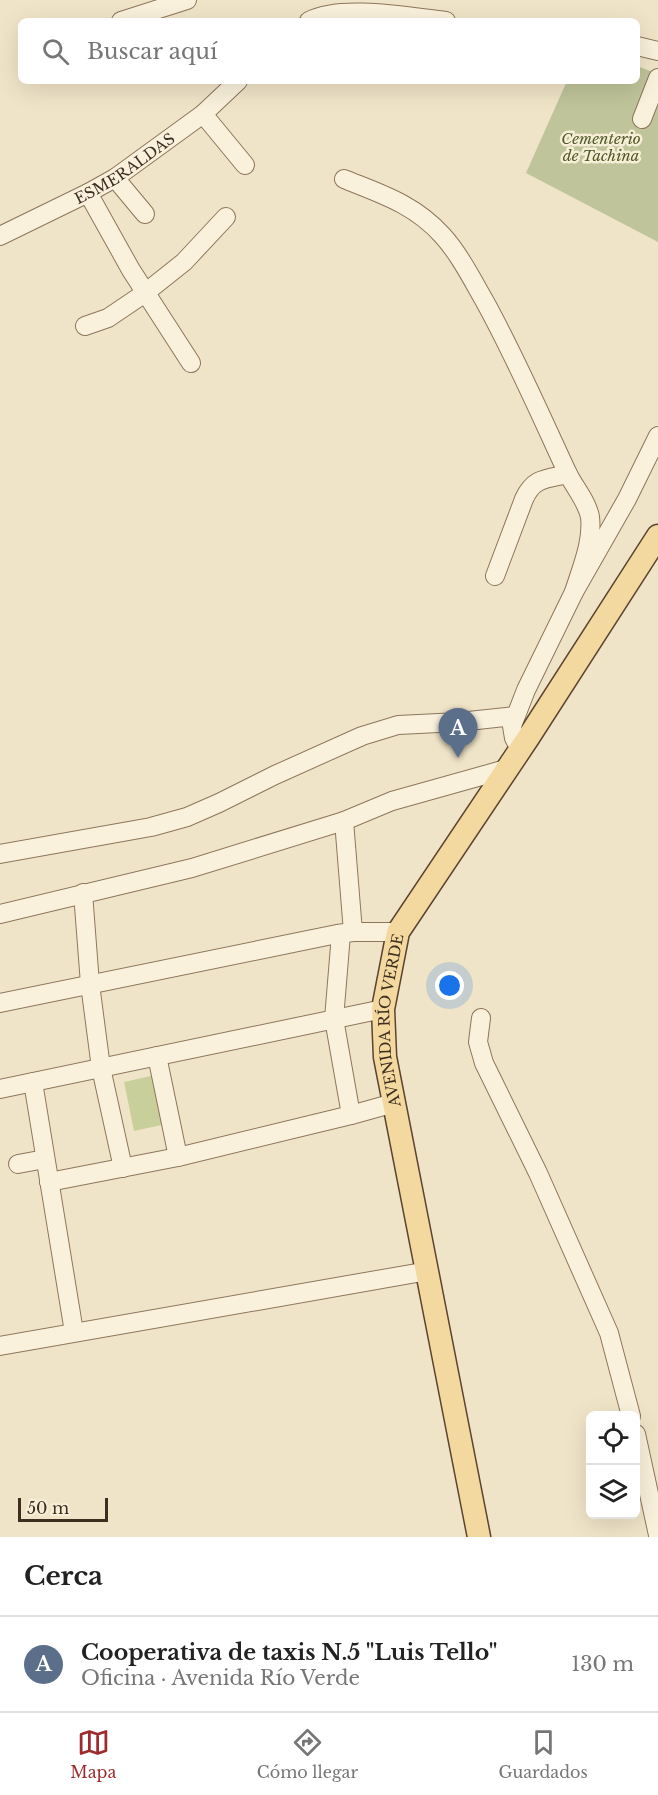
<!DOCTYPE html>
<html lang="es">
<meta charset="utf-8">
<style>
:root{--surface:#fff;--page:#f2f2f2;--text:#222;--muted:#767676;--line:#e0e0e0;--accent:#9e2a2b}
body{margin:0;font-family:"Libre Baskerville",serif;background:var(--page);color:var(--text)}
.controls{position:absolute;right:18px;bottom:18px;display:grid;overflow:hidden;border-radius:9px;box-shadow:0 6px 24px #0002}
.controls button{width:54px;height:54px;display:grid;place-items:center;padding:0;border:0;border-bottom:2px solid var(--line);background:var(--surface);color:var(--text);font:30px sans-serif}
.scale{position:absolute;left:18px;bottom:15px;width:90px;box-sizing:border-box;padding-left:6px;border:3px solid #3d2e20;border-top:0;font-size:16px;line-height:21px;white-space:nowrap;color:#3d2e20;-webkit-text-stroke:4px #f7eed8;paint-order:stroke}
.you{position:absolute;left:450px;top:986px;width:21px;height:21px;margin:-15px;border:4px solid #fff;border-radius:50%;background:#1a73e8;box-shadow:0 0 0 9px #1a73e833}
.badge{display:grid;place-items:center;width:39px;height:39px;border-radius:50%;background:var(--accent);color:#fff;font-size:20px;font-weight:700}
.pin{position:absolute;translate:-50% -50px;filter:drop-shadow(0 2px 3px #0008)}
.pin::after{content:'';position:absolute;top:32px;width:21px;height:18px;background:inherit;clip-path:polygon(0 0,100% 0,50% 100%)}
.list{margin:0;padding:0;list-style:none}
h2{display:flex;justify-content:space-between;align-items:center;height:78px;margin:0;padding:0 24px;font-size:26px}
h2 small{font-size:20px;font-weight:400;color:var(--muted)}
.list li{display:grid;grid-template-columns:39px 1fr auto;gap:18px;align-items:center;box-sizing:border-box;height:96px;padding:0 24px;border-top:2px solid var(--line)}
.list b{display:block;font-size:22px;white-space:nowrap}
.list p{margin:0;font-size:20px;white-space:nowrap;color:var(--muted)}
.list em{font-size:20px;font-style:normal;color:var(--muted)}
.icon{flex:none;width:33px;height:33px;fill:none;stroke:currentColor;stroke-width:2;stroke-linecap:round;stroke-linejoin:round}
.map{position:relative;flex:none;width:658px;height:1537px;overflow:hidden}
.search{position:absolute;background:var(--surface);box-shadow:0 6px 24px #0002;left:18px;right:18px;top:18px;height:66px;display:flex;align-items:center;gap:15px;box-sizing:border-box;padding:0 21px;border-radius:9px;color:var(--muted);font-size:22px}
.sheet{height:174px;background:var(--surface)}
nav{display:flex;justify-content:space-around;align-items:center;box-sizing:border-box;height:84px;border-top:2px solid var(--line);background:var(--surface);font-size:16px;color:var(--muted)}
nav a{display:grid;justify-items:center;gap:3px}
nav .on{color:var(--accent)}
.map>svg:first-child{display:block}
</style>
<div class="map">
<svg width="658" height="1537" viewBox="0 0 658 1537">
<rect width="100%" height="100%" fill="#f0e4c8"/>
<!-- green -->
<path fill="#c9cf9b" d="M155,1075L166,1124L134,1131L124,1082Z"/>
<!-- cemetery -->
<path fill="#bfc49a" d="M637,66L658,74V242L526,173L567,81H637Z"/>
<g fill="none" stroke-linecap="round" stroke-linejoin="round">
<defs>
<g id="minor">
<path d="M121,21L187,0"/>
<path d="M309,21C341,4 409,17 446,21"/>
<path d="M637,46L658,51"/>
<path d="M203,114L245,165"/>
<path d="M642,119L658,78"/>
<path d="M115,178L145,214"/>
<path d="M344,179C381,194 414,204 442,235C458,252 472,279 484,300C515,356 540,414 567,472C574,487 587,501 590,517C593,542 581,569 574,592"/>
<path d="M88,193L131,270L191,363"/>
<path id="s1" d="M0,236L88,193L115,178L203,114L238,81"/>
<path d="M85,326L108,318L145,293L184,262L226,217"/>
<path d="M495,576L524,499C534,477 547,479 568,474"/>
<path d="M520,749L514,738L512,726L526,690L574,592L627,499L658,436"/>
<path d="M344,821L353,932"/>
<path d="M0,854L151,827L187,817L219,803L275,775L362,736L398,725L459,722L515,716"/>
<path d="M83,893L90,984L101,1068L123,1168"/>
<path d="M0,914L192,868L344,821L392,801L506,769"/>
<path d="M0,1003L337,934L353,932H398"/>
<path d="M481,1018L478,1042L484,1063L538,1173L609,1333L631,1416"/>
<path d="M157,1056L178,1157"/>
<path d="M33,1082L74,1332"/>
<path d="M0,1089L383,1009"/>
<path d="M351,1115L394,1103"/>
<path d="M18,1164L45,1159"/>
<path d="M49,1182L178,1157L351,1115L334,1019L341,934"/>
<path d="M0,1346L428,1271"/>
<path d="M636,1434L658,1535"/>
</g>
<g id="major">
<path id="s2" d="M479,1537L385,1057L383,1009L398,932L528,738L658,536"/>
</g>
</defs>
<!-- minor casing -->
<use href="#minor" stroke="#8d765c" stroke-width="20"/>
<!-- major casing -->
<use href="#major" stroke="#5b4430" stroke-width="25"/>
<!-- minor -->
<use href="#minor" stroke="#faf1dc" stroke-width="18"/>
<!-- major -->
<use href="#major" stroke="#f3d9a0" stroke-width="22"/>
</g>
<g text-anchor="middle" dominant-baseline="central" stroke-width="5" stroke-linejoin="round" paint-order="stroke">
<!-- park labels -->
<g font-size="15" font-style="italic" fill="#4d5a26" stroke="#f7eed8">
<text x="601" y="138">Cementerio<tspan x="601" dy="17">de Tachina</tspan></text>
</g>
<!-- street labels -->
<g font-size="15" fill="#3d2e20" stroke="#f7eed8">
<text stroke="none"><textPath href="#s1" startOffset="142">ESMERALDAS</textPath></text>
<text stroke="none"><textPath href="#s2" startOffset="526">AVENIDA RÍO VERDE</textPath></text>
</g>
</g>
</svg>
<div class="controls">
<button><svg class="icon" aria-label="locate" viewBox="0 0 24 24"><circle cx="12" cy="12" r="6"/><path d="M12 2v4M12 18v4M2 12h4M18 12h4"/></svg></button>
<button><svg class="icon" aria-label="layers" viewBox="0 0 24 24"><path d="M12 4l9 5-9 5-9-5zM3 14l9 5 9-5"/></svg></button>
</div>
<div class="scale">50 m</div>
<div class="you"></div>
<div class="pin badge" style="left:458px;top:758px;background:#5c6f8a">A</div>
<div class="search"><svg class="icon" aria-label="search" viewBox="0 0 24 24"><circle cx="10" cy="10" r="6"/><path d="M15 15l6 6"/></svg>Buscar aquí</div>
</div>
<section class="sheet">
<h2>Cerca<small></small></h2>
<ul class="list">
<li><span class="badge" style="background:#5c6f8a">A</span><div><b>Cooperativa de taxis N.5 &quot;Luis Tello&quot;</b><p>Oficina · Avenida Río Verde</p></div><em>130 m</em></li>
</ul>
</section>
<nav>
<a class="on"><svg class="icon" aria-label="map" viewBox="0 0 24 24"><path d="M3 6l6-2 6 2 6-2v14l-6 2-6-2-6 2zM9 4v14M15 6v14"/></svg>Mapa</a>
<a><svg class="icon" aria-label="directions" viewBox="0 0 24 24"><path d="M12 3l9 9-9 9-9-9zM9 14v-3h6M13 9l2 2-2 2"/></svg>Cómo llegar</a>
<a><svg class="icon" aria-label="saved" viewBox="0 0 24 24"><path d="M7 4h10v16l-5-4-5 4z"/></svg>Guardados</a>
</nav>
